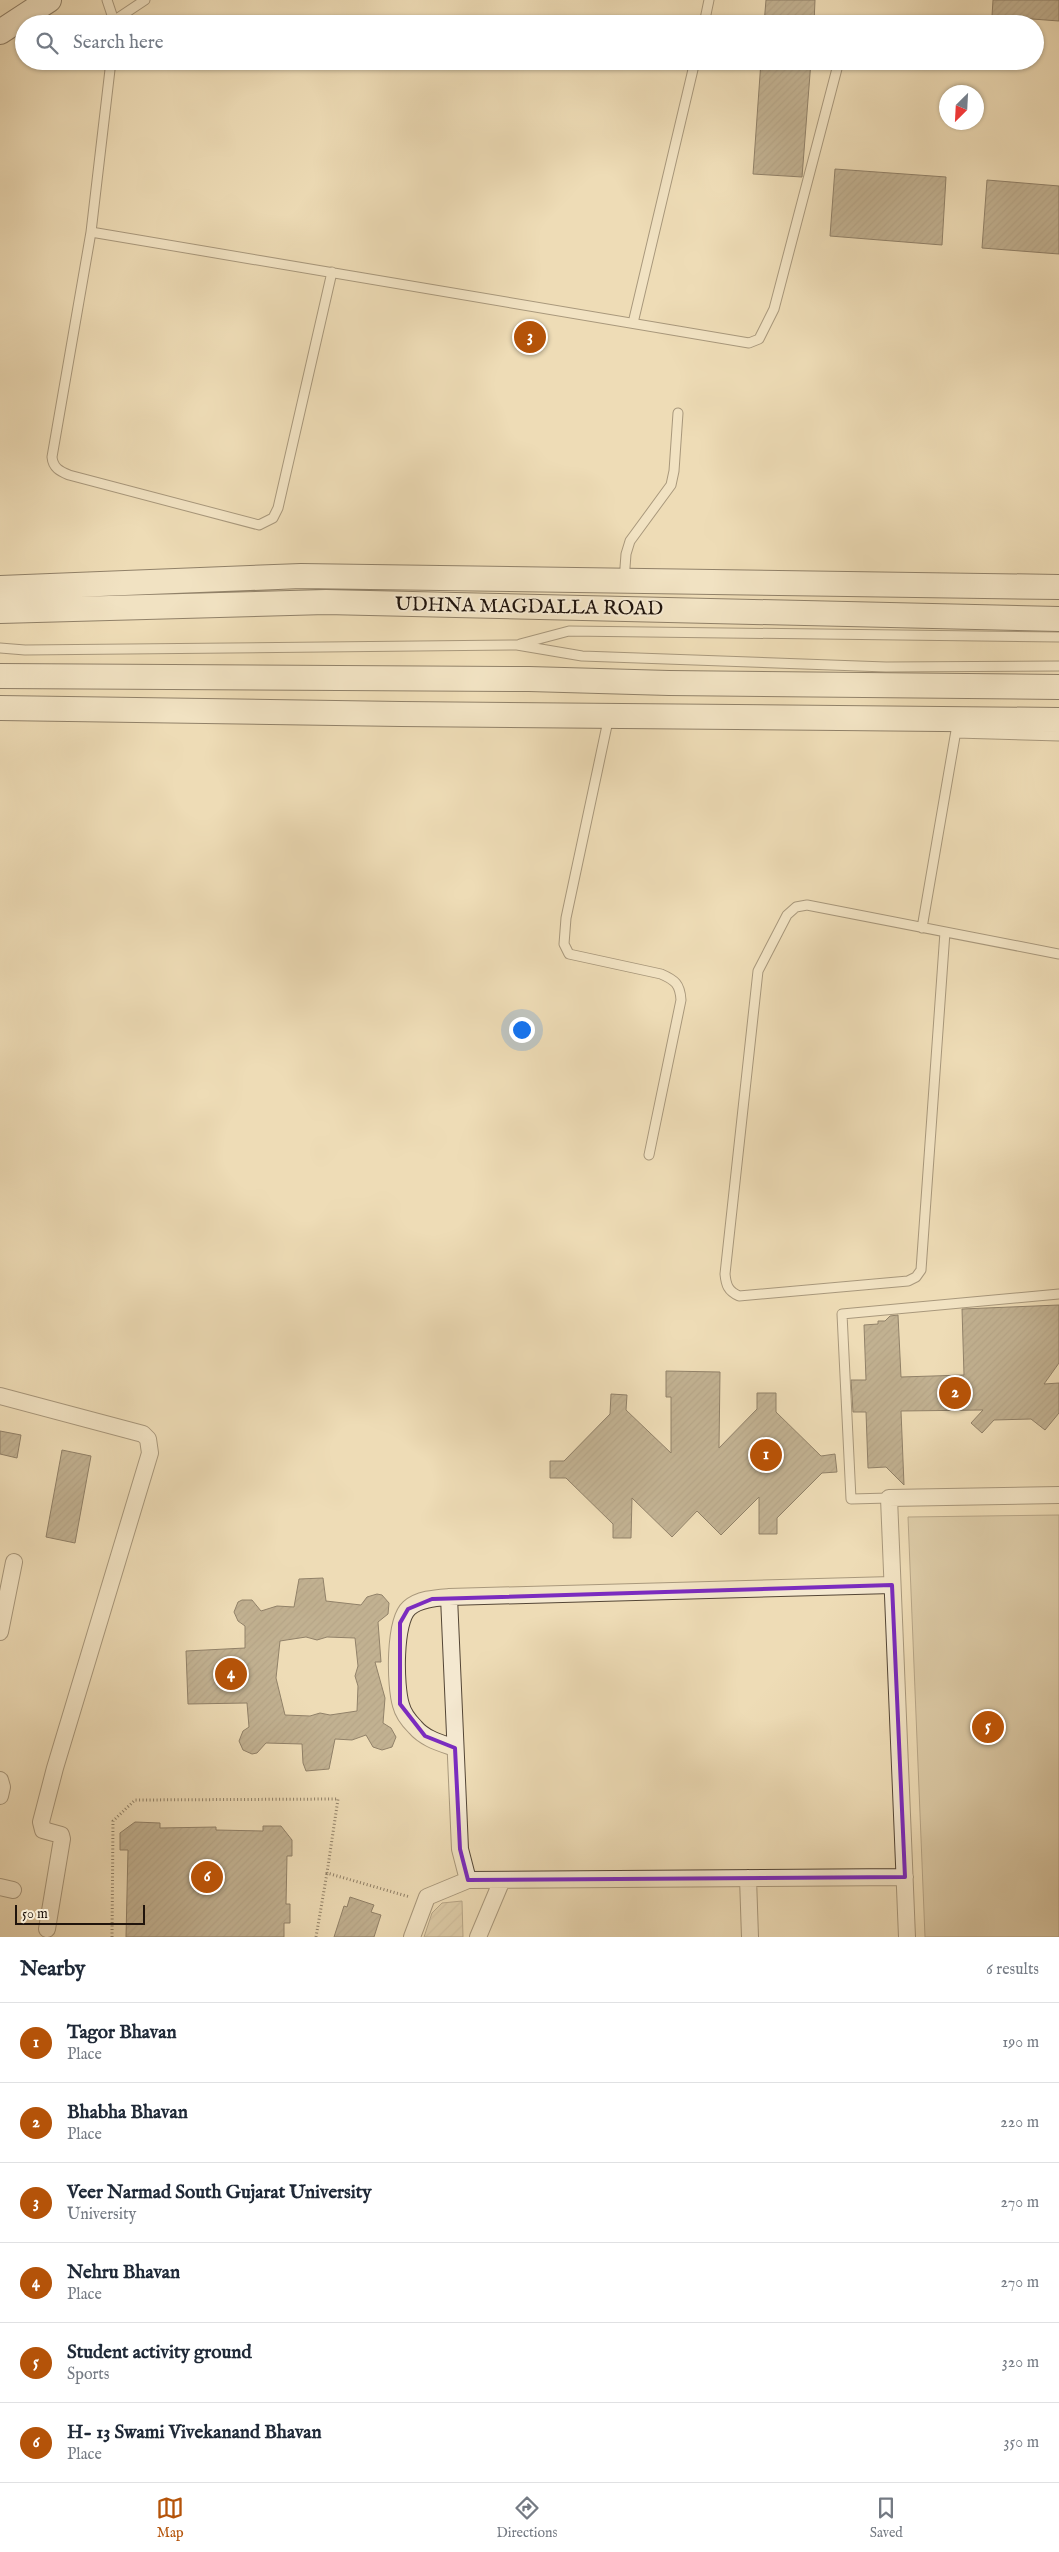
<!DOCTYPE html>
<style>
:root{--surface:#fff;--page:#f6f6f7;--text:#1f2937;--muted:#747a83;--line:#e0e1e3;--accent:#b45309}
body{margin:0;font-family:"IM FELL English",serif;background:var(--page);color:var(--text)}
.compass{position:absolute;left:939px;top:85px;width:45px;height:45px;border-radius:50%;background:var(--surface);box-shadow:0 1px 4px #0004;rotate:204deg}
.scale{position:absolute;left:15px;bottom:12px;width:130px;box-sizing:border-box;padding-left:5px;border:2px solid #20140c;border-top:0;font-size:14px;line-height:18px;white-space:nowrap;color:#20140c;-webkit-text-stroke:4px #f4e8d0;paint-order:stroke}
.you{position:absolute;left:521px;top:1029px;width:18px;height:18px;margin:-12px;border:4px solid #fff;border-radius:50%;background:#1a73e8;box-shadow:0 0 0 8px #1a73e833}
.badge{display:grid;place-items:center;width:32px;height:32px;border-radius:50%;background:var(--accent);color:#fff;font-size:16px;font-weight:700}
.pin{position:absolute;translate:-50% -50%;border:2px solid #fff;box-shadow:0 1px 5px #0006}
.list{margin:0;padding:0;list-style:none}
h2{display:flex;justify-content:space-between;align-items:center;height:65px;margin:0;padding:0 20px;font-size:21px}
h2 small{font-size:16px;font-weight:400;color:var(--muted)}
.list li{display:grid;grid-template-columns:32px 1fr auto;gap:15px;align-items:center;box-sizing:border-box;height:80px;padding:0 20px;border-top:1px solid var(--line)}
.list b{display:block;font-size:19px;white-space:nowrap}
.list p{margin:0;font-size:16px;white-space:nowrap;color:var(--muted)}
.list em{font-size:16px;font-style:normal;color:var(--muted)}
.icon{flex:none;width:28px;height:28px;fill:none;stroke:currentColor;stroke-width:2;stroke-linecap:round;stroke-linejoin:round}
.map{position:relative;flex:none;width:1059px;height:1937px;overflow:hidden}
.search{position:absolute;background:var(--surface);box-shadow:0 1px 4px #0004;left:15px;right:15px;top:15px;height:55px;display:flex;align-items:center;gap:12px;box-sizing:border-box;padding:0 18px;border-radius:28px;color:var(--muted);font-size:19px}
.sheet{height:545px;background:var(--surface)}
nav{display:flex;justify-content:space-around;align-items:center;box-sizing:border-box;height:70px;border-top:1px solid var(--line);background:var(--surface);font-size:14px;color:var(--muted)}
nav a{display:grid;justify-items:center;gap:2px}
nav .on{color:var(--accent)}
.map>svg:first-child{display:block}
</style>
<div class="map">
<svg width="1059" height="1937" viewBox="0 0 1059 1937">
<defs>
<pattern id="garden-furrows" width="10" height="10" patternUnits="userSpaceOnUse" patternTransform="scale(1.25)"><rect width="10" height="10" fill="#cbba99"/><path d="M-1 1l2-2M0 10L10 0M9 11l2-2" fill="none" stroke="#ae9f83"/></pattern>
<pattern id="building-hatch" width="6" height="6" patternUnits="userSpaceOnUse" patternTransform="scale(1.25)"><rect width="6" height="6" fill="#8b7c64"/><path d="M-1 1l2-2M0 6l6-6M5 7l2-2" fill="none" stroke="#716451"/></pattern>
</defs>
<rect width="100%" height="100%" fill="#eedcb6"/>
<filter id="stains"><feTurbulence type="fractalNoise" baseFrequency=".004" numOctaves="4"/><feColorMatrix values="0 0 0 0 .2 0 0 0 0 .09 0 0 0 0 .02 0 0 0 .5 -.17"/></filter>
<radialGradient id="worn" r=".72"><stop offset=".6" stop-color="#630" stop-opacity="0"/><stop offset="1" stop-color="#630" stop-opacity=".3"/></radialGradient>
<!-- garden -->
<path fill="url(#garden-furrows)" stroke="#766752" d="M462,1901L463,1937H424L432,1913L442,1903Z"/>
<!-- pitch -->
<path fill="#cbba99" stroke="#766752" d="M1059,1515V1937H925L908,1517Z"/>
<!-- building -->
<path fill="url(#building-hatch)" stroke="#20140c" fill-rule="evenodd" d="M766,0H815L814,24H764Z
M993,0H1059V21L992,16Z
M761,61H811L802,177L753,174Z
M835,169L946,177L942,245L830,236Z
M987,180L1059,186V254L982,248Z
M1059,1305V1363L1044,1384L1059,1383V1413L1045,1430L1031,1419L994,1420L982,1433L971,1423L983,1410L901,1411L904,1485L886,1467L868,1468L866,1412H853L851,1380H866L864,1325L878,1324V1321H885L890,1316L898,1315L901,1377L964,1375L962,1309Z
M666,1371L720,1372L719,1448L757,1409V1393H776V1412L821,1456L835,1454L837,1472L822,1473L777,1518V1534H759V1497L721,1535L697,1511L672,1537L632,1498L631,1538H613V1524L566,1478H550V1461H564L610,1414L611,1394L627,1395L626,1410L671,1453V1397H666Z
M0,1431L21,1435L17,1458L0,1454Z
M62,1450L91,1456L75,1543L46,1537Z
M323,1578L326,1601L361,1605L367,1597L377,1594L382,1595L389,1603L388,1614L378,1622L381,1662H375L385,1698L383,1723L391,1728L396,1737L392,1747L382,1750L373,1747L366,1735L352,1740L335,1739L329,1769L306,1771L303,1763L302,1744L266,1743L257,1753L252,1754L243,1750L239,1741L243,1731L249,1727L247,1703L188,1704L186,1651L245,1648V1626L238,1621L234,1612L238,1602L242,1600H252L261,1611L277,1606L294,1607L299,1579ZM306,1637L317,1640L327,1637L355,1638L358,1666L355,1676L358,1686L357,1711L330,1715L320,1713L310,1716L285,1715L276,1678L280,1641Z
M135,1822L160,1823V1828L216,1827V1830L263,1831V1826H281L292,1840V1856H287L286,1904H290V1923H284V1937H126L128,1850H120V1833Z
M350,1897L374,1905L371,1912L381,1915L374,1937H334L344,1906L347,1907Z"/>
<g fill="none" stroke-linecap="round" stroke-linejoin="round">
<defs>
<path id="lane" d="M107,0L115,24
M115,20L145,0
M704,24L709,0
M111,61L91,232L52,457C53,468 60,471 69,475L259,525L273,518L278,508L332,272
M91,232L749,343L759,339L774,309L839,61
M633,323L695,61
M624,581L626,554L630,541L671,485L674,471L678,413
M520,644L569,631L1059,637
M0,648L25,650L517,645L582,656L886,667L1059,666
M609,716L566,918L564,944L569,954L661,974C675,980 680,984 681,1000L649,1155
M956,733L1059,736
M922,928L958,719
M945,932L921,1270L916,1277L908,1281L739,1296C728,1291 726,1285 725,1274L758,971L787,915L796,907L807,905L1059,954
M889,1498L851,1499L842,1314L1059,1294"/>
<path id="street" d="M0,1396L143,1434L148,1439L150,1453L55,1768L41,1822L43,1830L61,1835L62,1839L47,1929
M449,1597C436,1598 419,1599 409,1608C394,1621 395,1686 401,1705C403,1713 409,1721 415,1727C425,1739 441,1743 455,1748
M0,1632L14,1562
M0,1780L2,1787L0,1796
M748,1878L750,1937
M468,1880L460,1849L449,1597L892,1585
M0,1887L13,1890
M412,1937L427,1897L468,1880L905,1877
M478,1937L502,1880
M907,1937L889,1498L1059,1495"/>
<path id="secondary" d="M0,32L49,0
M0,588L301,576L1059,587
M0,611L326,602L1059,619
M0,676L529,679L669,683L1059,687
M0,708L401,714L1059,720"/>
</defs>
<!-- lane casing -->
<use href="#lane" stroke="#544636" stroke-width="11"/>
<!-- street casing -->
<use href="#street" stroke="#544636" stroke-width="18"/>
<!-- secondary casing -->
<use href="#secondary" stroke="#20140c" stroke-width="26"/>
<!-- path -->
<path stroke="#20140c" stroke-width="3" stroke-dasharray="1 2.5" stroke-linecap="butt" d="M112,1937L113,1821L135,1800L338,1799L327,1873L410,1897
M316,1937L327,1873"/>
<!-- lane -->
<use href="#lane" stroke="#f4e8d0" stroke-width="9"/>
<!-- street -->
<use href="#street" stroke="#f4e8d0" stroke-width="16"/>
<!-- secondary -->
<use href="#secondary" stroke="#f4e8d0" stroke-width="24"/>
</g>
<!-- marked area -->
<path d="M0 0H1059V1937H0ZM892,1585L905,1877L468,1880L460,1849L455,1748L425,1736L400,1704V1623L408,1609L432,1599Z" fill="#eedcb6" fill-opacity=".55" fill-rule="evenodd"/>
<path fill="none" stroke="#7b2cbf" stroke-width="4" stroke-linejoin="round" d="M892,1585L905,1877L468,1880L460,1849L455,1748L425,1736L400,1704V1623L408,1609L432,1599Z"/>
<g text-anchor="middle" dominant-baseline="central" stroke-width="4" stroke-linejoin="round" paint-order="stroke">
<!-- street labels -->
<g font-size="20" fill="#20140c" stroke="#f4e8d0">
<text transform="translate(529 607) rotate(1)">UDHNA MAGDALLA ROAD</text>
</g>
</g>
<rect width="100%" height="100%" filter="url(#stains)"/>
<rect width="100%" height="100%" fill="url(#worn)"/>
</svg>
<svg class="compass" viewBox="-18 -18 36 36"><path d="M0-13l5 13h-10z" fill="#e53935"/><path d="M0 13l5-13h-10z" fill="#747a83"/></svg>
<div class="scale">50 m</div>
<div class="you"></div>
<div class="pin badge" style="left:766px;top:1455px">1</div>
<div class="pin badge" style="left:955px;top:1393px">2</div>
<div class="pin badge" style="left:530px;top:337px">3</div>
<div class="pin badge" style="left:231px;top:1674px">4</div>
<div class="pin badge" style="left:988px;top:1727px">5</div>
<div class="pin badge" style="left:207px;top:1877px">6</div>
<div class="search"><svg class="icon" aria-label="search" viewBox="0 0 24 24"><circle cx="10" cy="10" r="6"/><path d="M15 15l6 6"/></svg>Search here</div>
</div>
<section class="sheet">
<h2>Nearby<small>6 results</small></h2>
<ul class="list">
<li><span class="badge">1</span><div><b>Tagor Bhavan</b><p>Place</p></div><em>190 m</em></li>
<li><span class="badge">2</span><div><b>Bhabha Bhavan</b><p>Place</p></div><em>220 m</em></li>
<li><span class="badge">3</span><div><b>Veer Narmad South Gujarat University</b><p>University</p></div><em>270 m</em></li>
<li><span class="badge">4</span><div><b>Nehru Bhavan</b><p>Place</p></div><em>270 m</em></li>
<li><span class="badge">5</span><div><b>Student activity ground</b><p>Sports</p></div><em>320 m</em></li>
<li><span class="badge">6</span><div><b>H- 13 Swami Vivekanand Bhavan</b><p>Place</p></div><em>350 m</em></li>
</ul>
</section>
<nav>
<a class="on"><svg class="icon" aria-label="map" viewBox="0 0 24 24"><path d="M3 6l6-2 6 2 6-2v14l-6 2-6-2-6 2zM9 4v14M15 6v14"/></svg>Map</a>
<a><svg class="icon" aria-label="directions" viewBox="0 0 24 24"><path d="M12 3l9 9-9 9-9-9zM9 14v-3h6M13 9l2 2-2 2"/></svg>Directions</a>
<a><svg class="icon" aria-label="saved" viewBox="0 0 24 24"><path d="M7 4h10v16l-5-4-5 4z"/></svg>Saved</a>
</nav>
